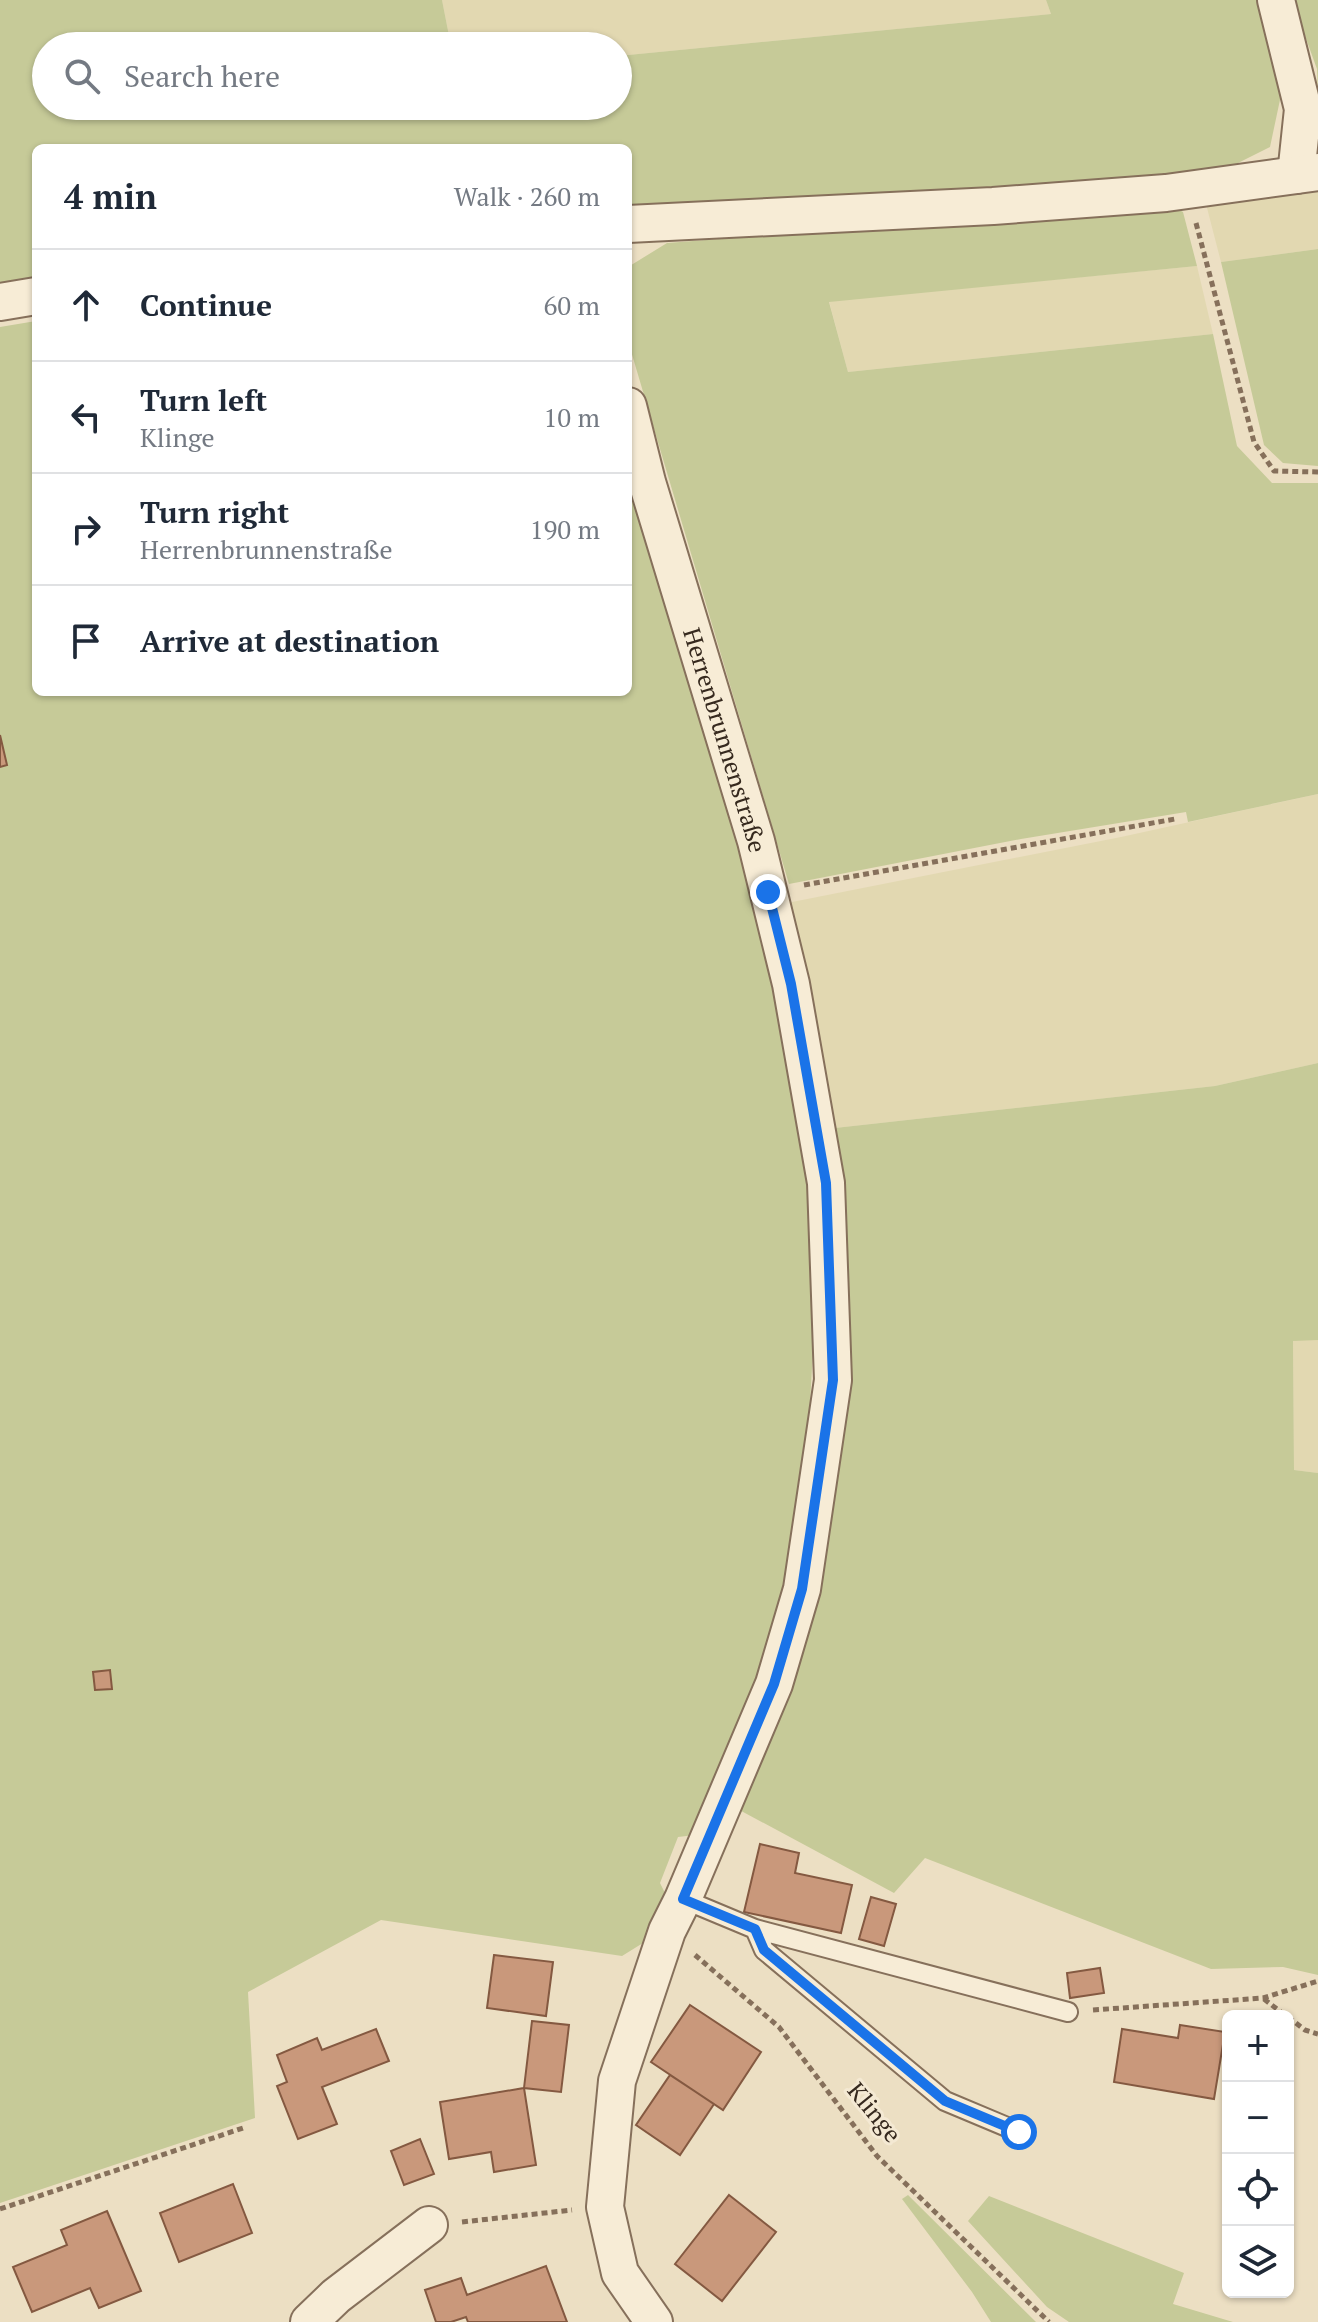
<!DOCTYPE html>
<meta charset="utf-8">
<style>
:root{--surface:#fff;--page:#f6f6f7;--text:#1f2937;--muted:#747a83;--line:#e0e1e3}
body{margin:0;font-family:"PT Serif",serif;background:var(--page);color:var(--text)}
.controls{position:absolute;right:24px;bottom:24px;display:grid;overflow:hidden;border-radius:12px;box-shadow:0 2px 6px #0004}
.controls button{width:72px;height:72px;display:grid;place-items:center;padding:0;border:0;border-bottom:2px solid var(--line);background:var(--surface);color:var(--text);font:40px sans-serif}
.stop{position:absolute;width:24px;height:24px;margin:-18px;border:6px solid #1a73e8;border-radius:50%;background:#fff}
.stop.end{background:#1a73e8;border-color:#fff;box-shadow:0 2px 8px #0008}
.list{margin:0;padding:0;list-style:none}
h2{display:flex;justify-content:space-between;align-items:center;height:104px;margin:0;padding:0 32px;font-size:34px}
h2 small{font-size:26px;font-weight:400;color:var(--muted)}
.list li{display:grid;grid-template-columns:52px 1fr auto;gap:24px;align-items:center;box-sizing:border-box;height:112px;padding:0 32px;border-top:2px solid var(--line)}
.list b{display:block;font-size:30px;white-space:nowrap}
.list p{margin:0;font-size:26px;white-space:nowrap;color:var(--muted)}
.list em{font-size:26px;font-style:normal;color:var(--muted)}
.icon{flex:none;width:44px;height:44px;fill:none;stroke:currentColor;stroke-width:2;stroke-linecap:round;stroke-linejoin:round}
.map{position:relative;flex:none;width:1318px;height:2322px;overflow:hidden}
.search{position:absolute;background:var(--surface);box-shadow:0 2px 6px #0004;left:32px;top:32px;width:600px;height:88px;display:flex;align-items:center;gap:20px;box-sizing:border-box;padding:0 28px;border-radius:44px;color:var(--muted);font-size:30px}
.panel{position:absolute;background:var(--surface);box-shadow:0 2px 6px #0004;left:32px;top:144px;width:600px;height:552px;border-radius:12px}
.map>svg:first-child{display:block}
</style>
<div class="map">
<svg width="1318" height="2322" viewBox="0 0 1318 2322">
<rect width="100%" height="100%" fill="#ecdfc3"/>
<!-- farmland -->
<path fill="#e2d8b1" d="M442,0H1046L1051,14L618,56V46H451Z
M1318,185V249L1221,262L1206,204Z
M1197,266L1213,334L848,372L829,301Z
M1318,794V1063L1215,1086L826,1129L787,903L1121,837Z
M1293,1340H1318V1473L1294,1470Z"/>
<!-- green -->
<path fill="#c6ca98" d="M0,0H442L451,46H46V106H618V56L1051,14L1046,0H1261L1281,95L1270,147L1224,170L981,189L628,210V148H36V282L0,288Z
M1292,0H1318V97L1317,69Z
M1169,204L1183,212L1197,266L829,302L848,372L1213,334L1237,446L1272,483H1318V794L1188,822L1186,812L1021,839L789,884L628,341V267L667,243Z
M1318,249V466L1283,463L1264,445L1221,262Z
M36,321V692H628V463L782,994L814,1222L813,1350L806,1475L789,1588L764,1676L695,1835L678,1837L660,1883L667,1897L651,1938L622,1956L381,1920L248,1992L255,2118L0,2203V327Z
M1318,1063V1340L1293,1341L1294,1470L1318,1473V1975L1283,1967L1211,1969L925,1858L894,1893L732,1806L811,1586L826,1129L1215,1086Z
M908,2195L1036,2322H991L972,2292L902,2199Z
M989,2196L1184,2273L1173,2304L1233,2322H1069L1047,2307L968,2221Z"/>
<!-- building -->
<path fill="#c9987b" stroke="#845941" stroke-width="2" d="M0,735L7,765L0,767Z
M110,1670L112,1689L95,1690L93,1672Z
M760,1844L799,1853L795,1873L852,1885L841,1933L744,1912Z
M871,1897L896,1904L884,1946L859,1939Z
M494,1955L553,1962L546,2016L487,2008Z
M1100,1968L1104,1993L1070,1998L1067,1973Z
M690,2005L761,2052L723,2110L651,2062Z
M532,2021L569,2025L561,2092L524,2088Z
M1180,2025L1225,2032L1214,2099L1114,2082L1122,2029L1178,2038Z
M376,2029L389,2061L322,2087L337,2124L298,2139L277,2086L287,2082L277,2055L317,2038L322,2050Z
M670,2075L714,2104L680,2155L636,2125Z
M524,2088L536,2165L494,2172L491,2152L449,2159L440,2102Z
M420,2139L434,2174L404,2185L391,2151Z
M233,2184L252,2233L179,2262L160,2213Z
M729,2195L776,2232L722,2301L675,2264Z
M107,2211L141,2291L99,2308L90,2288L32,2312L13,2267L67,2245L61,2230Z
M546,2266L567,2322H468L466,2317L451,2322H436L425,2290L461,2278L467,2295Z"/>
<g fill="none" stroke-linecap="round" stroke-linejoin="round">
<defs>
<path id="service" d="M683,1899L755,1929L1068,2012
M755,1929L764,1950L945,2101L1019,2132"/>
<g id="minor">
<path d="M1276,0L1303,109L1296,175"/>
<path d="M628,224L993,206L1166,193L1318,172"/>
<path d="M0,302L36,296"/>
<path id="s1" d="M628,406L647,482L756,841L791,984L826,1183L833,1380L802,1589L774,1684L683,1899L667,1931L617,2081L605,2207L620,2273L654,2322"/>
<path d="M309,2322L336,2296L429,2225"/>
</g>
</defs>
<!-- service casing -->
<use href="#service" stroke="#86705b" stroke-width="22"/>
<!-- minor casing -->
<use href="#minor" stroke="#86705b" stroke-width="40"/>
<!-- path -->
<path stroke="#86705b" stroke-width="5" stroke-dasharray="6 4" stroke-linecap="butt" d="M1196,223L1254,442L1274,471L1318,472
M804,885L1175,819
M695,1955L779,2027L877,2156L1049,2322
M1264,1999L1286,2016
M1093,2010L1263,1998L1318,1981
M1288,2017L1305,2030L1318,2034
M0,2209L246,2127
M462,2222L572,2210"/>
<!-- service -->
<use href="#service" stroke="#f7ecd6" stroke-width="18"/>
<!-- minor -->
<use href="#minor" stroke="#f7ecd6" stroke-width="36"/>
</g>
<g fill="none" stroke-linecap="round" stroke-linejoin="round">
<!-- route -->
<path stroke="#1a73e8" stroke-width="10" d="M768,892L791,984L826,1183L833,1380L802,1589L774,1684L683,1899L755,1929L764,1950L945,2101L1019,2132"/>
</g>
<g text-anchor="middle" dominant-baseline="central" stroke-width="6" stroke-linejoin="round" paint-order="stroke">
<!-- street labels -->
<g font-size="24" fill="#36291e" stroke="#f4e9d3">
<text stroke="none"><textPath href="#s1" startOffset="348">Herrenbrunnenstraße</textPath></text>
<text transform="translate(875 2112) rotate(51)">Klinge</text>
</g>
</g>
</svg>
<div class="controls">
<button>+</button>
<button>−</button>
<button><svg class="icon" aria-label="locate" viewBox="0 0 24 24"><circle cx="12" cy="12" r="6"/><path d="M12 2v4M12 18v4M2 12h4M18 12h4"/></svg></button>
<button><svg class="icon" aria-label="layers" viewBox="0 0 24 24"><path d="M12 4l9 5-9 5-9-5zM3 14l9 5 9-5"/></svg></button>
</div>
<div class="stop" style="left:1019px;top:2132px"></div>
<div class="stop end" style="left:768px;top:892px"></div>
<div class="search"><svg class="icon" aria-label="search" viewBox="0 0 24 24"><circle cx="10" cy="10" r="6"/><path d="M15 15l6 6"/></svg>Search here</div>
<section class="panel">
<h2>4 min<small>Walk · 260 m</small></h2>
<ul class="list">
<li><svg class="icon" aria-label="ahead" viewBox="0 0 24 24"><path d="M12 20V5M6 11l6-6 6 6"/></svg><div><b>Continue</b></div><em>60 m</em></li>
<li><svg class="icon" aria-label="left" viewBox="0 0 24 24"><path d="M17 20v-9H6M10 6l-5 5 5 5"/></svg><div><b>Turn left</b><p>Klinge</p></div><em>10 m</em></li>
<li><svg class="icon" aria-label="right" viewBox="0 0 24 24"><path d="M7 20v-9h11M14 6l5 5-5 5"/></svg><div><b>Turn right</b><p>Herrenbrunnenstraße</p></div><em>190 m</em></li>
<li><svg class="icon" aria-label="arrive" viewBox="0 0 24 24"><path d="M6 21V4h12l-3 4 3 4H6"/></svg><div><b>Arrive at destination</b></div></li>
</ul>
</section>
</div>
